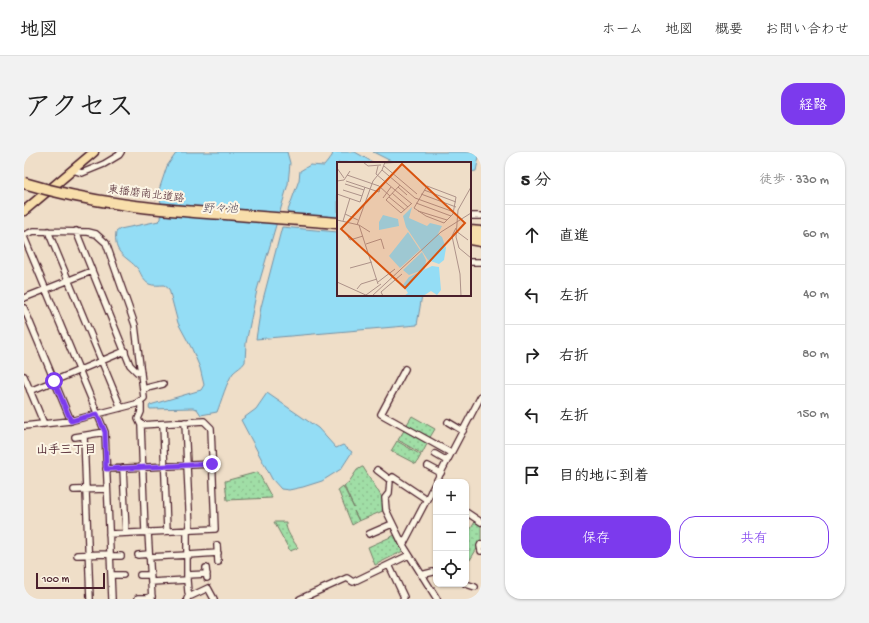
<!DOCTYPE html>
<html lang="ja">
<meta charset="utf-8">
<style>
:root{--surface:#fff;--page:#f2f2f2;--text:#222;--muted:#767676;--line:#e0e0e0;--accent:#7c3aed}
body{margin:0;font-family:"Gochi Hand","Klee One",sans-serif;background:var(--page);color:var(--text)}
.controls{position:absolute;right:12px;bottom:12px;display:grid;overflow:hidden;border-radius:8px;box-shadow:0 1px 3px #0004}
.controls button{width:36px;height:36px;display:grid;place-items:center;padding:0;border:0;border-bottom:1px solid var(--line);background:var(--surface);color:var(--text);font:20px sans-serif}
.scale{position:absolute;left:12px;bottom:10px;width:69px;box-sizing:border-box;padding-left:4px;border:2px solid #4a1f2b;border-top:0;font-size:11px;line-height:14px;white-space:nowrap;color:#4a1f2b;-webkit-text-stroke:3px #fcf5e5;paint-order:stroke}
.stop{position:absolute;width:12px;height:12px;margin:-9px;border:3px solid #7c3aed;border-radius:50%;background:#fff}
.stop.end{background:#7c3aed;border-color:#fff;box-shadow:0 1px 4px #0008}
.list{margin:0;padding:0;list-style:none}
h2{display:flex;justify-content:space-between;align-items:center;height:52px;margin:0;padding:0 16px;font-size:17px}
h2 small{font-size:13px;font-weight:400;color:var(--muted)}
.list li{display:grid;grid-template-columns:26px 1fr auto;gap:12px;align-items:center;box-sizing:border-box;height:60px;padding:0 16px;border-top:1px solid var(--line)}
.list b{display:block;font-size:15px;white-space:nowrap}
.list em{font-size:13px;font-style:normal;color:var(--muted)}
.actions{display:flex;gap:8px;padding:12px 16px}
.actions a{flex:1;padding:9px 0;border:1px solid var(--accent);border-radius:16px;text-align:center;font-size:14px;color:var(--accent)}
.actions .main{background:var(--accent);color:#fff}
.icon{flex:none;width:22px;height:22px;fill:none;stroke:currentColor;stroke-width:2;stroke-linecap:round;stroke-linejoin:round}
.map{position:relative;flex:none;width:457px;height:447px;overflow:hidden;border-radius:16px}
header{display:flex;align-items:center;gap:24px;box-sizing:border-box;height:56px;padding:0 20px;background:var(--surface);border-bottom:1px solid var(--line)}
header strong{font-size:19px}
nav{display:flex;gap:22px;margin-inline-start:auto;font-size:14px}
.intro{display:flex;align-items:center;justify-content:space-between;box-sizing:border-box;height:96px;padding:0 24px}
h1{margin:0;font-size:28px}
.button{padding:10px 18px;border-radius:16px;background:var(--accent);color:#fff;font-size:14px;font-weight:700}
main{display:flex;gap:24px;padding:0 24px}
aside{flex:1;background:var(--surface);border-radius:16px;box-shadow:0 1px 3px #0004}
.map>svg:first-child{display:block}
</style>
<header>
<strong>地図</strong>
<nav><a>ホーム</a><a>地図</a><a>概要</a><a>お問い合わせ</a></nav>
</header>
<div class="intro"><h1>アクセス</h1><a class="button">経路</a></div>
<main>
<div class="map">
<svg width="457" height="447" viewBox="0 0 457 447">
<defs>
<pattern id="grass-dots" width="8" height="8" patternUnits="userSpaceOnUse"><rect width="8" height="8" fill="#a0dea6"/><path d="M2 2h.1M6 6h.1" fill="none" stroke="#8bbe8f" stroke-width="1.8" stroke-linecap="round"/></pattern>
</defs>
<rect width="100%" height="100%" fill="#efdec8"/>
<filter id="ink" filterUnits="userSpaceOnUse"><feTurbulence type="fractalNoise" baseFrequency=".025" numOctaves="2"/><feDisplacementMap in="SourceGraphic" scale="8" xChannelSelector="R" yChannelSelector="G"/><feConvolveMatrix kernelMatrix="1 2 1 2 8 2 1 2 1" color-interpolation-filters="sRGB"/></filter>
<g filter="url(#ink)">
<!-- grass -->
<path fill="url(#grass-dots)" stroke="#757e68" d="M388,264L411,277L405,287L382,274Z
M381,277L404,290L398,302L374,288Z
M373,289L397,303L392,312L367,299Z
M338,315H339L359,347L361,358L335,369L330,359L335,369L328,373L314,338L319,334L330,356L320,334L325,330L333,318Z
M234,320L248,346L203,348L201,329Z
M452,368L457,371V390L446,408L442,407V385Z
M250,370H262C261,379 270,389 274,396L266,399Z
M371,383L373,389L379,399L351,413L344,395Z"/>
<!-- water -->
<path fill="#94ddf5" stroke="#7691a4" d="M153,0H263L266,11L264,32L233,138L222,191L221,210C218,215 213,217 209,221C203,229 197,250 193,260L177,263L173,257L169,256L126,257L125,255L126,253L177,238L180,233L176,216L168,197L154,171L145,137L140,133C136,133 129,134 125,132C119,129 117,121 114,117C102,103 89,103 92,80L96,77L135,69L137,67L138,54L134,41L143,14Z
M309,0H331L350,11H314V66L262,64L275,28L276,19L286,13L300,14L308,4Z
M349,0H456L452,19L446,20V11H371Z
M258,75L314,80V143H398L393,173L232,187L237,155Z
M243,241L294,276L312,296L319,293L328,300L317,317L298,329L279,335L265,338L257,337L248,327L217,268L232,257Z"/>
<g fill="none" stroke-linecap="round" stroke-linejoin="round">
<defs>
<path id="minor" d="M49,18L58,21L80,12L95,3L97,0
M446,64H457
M24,79L97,256
M52,79L106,213L113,220L117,221
M0,83L10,79L64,80L72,82L82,91L111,173L120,246L112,252L46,269L0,274
M0,85L81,280L88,447
M446,110H457
M0,146L68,119
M0,156L47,269
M381,217L357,262L427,301
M0,224L20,272
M119,237L139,232
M6,239L101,199
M115,250L117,252V260L114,267L117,273L121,380
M161,270L166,378
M424,270L439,279
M139,272L143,379
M60,284L66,447
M51,285L81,280
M411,302L423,309
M404,314L417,321
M99,316L102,381
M82,317L188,312
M353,318L366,328L369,325L402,347
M366,328L365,341L361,346L362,358L379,393
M50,338L83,337
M407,339L412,342
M442,360L457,370
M124,380L128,447
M85,382L191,377L187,276L180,269L117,273
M345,382L368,372
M457,392L456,394L457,399
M193,393L194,410
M53,403L86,402
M114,403L125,402
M86,404H97
M125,405L164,403L194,401
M365,413L380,445L379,447
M182,416L183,426
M87,423H99
M116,423H126
M163,423L183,422
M397,423L409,420H412
M127,430L163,428
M442,432L451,435
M165,443L167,444L184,436L190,447
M114,446H123L128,444
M163,447L165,443L164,440L163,428V378
M276,447L323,426L329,430L385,403
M413,447L379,393L457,244"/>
<path id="primary" d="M0,59L70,0"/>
<path id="motorway" d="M446,79L457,80
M446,87L457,89"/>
</defs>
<!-- minor casing -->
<use href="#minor" stroke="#4a1f2b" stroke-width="8"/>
<!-- primary casing -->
<use href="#primary" stroke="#4a1f2b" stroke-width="11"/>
<!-- motorway casing -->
<use href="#motorway" stroke="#4a1f2b" stroke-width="13"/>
<!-- minor -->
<use href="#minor" stroke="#fcf5e5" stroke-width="5.5"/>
<!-- primary -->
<use href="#primary" stroke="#f8deab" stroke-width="8"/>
<!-- motorway -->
<use href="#motorway" stroke="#f8deab" stroke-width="10"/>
<defs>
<path id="motorway-bridge" d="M0,31C66,51 133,58 201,62C239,65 276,68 314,71"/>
</defs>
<!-- motorway-bridge casing -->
<use href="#motorway-bridge" stroke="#4a1f2b" stroke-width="13" stroke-linecap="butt"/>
<!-- motorway-bridge -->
<use href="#motorway-bridge" stroke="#f8deab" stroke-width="10"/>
</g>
</g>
<g fill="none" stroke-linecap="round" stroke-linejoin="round" filter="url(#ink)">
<!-- route -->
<path stroke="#7c3aed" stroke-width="5" d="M30,229L47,269L73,262L81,280L82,317L188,312"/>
</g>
<g text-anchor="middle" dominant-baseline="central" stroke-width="4" stroke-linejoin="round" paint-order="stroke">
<!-- street labels -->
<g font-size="11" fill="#4a1f2b" stroke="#fcf5e5">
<text transform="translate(122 43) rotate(7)">東播磨南北道路</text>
</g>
<!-- water labels -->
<g font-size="12" font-style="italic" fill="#5c4e5e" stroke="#fcf5e5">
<text x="196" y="58">野々池</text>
</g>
<!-- neighbourhood labels -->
<g font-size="12" font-weight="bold" fill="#4a1f2b" stroke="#fcf5e5">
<text x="42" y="299">山手三丁目</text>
</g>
</g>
<!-- overview -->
<g transform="translate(313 10)">
<rect width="134" height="134" fill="#efdec8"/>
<path d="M75,45L72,56L90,64L93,61L105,64L101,72L105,75L109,86L107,98L102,102L91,98L69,65L66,54ZM46,53L61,57L62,64L42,68V60ZM71,70L83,88L63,106L52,94ZM85,90L89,98L88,107L72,113L66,108ZM95,104L102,105L104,128L100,133L94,129L86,134H67L71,131L66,123L72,115Z" fill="#94ddf5"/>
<path fill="none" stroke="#ad9289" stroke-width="1" d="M26,0L31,4L44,3M47,1L67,0M41,4L39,12L58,28M47,4L80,32M0,6L7,16M45,8L78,36L117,50M10,13L42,24L53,34M0,19L7,18L13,9M9,19L42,30L43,26M8,22L27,28M63,23L49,38L64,51L74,42M90,24L119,35L116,52L107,61L89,54L77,46ZM61,25L70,33M134,25L121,48L119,75L122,86L134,96M6,28L25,34M58,28L75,42M87,28L119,40M55,31L71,45M0,32L23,40L28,25M84,32L119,45M52,35L68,48M46,36L54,25M79,41L114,54M81,49L110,58M8,52L21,58M0,58L22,63L41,122M6,59L13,36M20,63L36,19L45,8L48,0M22,63L33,70M119,66L115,74L123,112L124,134M119,69L131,78M10,73L13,78L26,74M29,82L44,77L47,87M13,106L35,100M0,120L31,134M41,120L58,107M20,127L24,122L40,117M29,133L44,122M35,134L104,70L134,51M46,134L44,130L65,112"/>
<path fill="#d8530f" fill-opacity="0.15" stroke="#d8530f" stroke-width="2" d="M65,2L128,61L68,126L4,67Z"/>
<rect width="134" height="134" fill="none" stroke="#4a1f2b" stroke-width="2"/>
</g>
</svg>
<div class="controls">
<button>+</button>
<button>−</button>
<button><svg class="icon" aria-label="locate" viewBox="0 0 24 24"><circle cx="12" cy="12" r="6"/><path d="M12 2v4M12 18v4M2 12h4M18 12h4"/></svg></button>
</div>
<div class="scale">100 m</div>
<div class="stop" style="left:30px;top:229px"></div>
<div class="stop end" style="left:188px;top:312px"></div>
</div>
<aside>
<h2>5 分<small>徒歩 · 330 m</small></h2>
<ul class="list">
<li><svg class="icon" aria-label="ahead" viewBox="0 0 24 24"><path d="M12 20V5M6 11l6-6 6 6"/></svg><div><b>直進</b></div><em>60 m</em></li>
<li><svg class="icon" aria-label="left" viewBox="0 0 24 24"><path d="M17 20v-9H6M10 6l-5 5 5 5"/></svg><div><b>左折</b></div><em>40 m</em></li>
<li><svg class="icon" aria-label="right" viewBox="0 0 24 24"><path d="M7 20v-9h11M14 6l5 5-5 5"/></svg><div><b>右折</b></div><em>80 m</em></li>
<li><svg class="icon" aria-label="left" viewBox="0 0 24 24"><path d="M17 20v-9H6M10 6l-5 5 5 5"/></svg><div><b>左折</b></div><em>150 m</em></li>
<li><svg class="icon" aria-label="arrive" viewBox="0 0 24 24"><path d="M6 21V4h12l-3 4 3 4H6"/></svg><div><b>目的地に到着</b></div></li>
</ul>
<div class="actions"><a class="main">保存</a><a>共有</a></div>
</aside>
</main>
